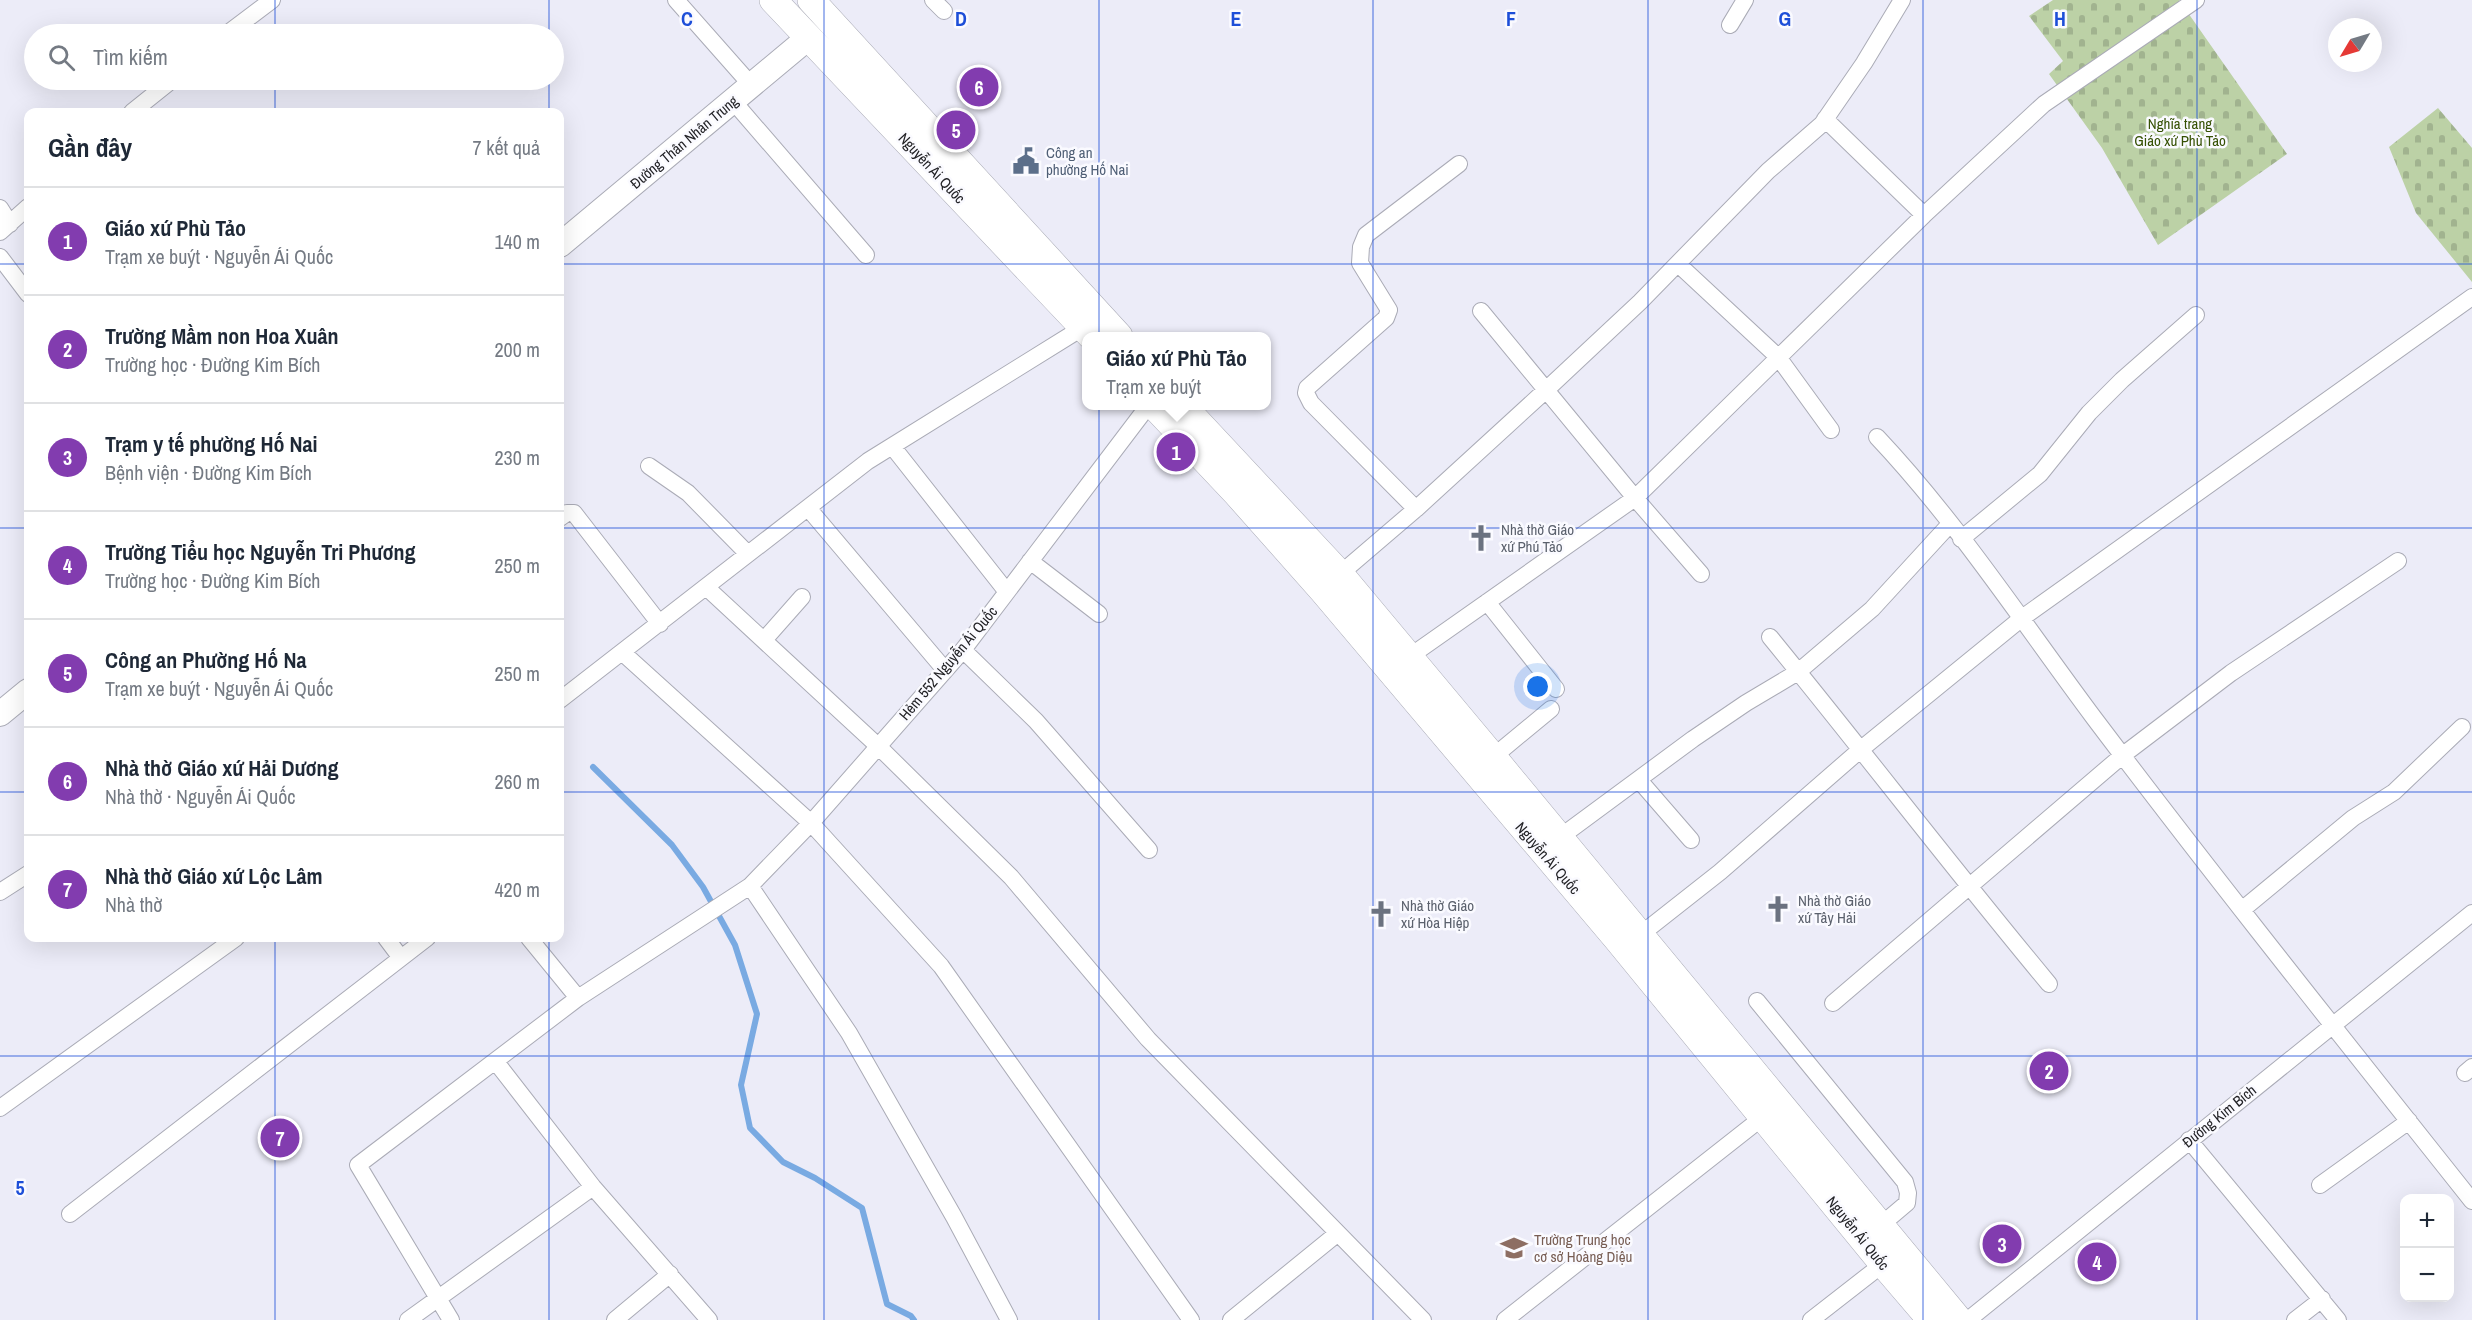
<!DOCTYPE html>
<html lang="vi">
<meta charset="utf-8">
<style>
:root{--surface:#fff;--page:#f6f6f7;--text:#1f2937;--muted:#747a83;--line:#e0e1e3;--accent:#823caf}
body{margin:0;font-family:"Archivo Narrow",sans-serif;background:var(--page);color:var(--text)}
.controls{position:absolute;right:18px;bottom:18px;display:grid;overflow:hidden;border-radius:12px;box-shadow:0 6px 24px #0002}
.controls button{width:54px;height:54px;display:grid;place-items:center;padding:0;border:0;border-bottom:2px solid var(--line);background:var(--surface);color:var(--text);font:30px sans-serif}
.compass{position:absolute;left:2328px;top:18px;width:54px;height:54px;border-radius:50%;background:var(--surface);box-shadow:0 6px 24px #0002;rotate:232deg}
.you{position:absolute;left:1538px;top:687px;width:21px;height:21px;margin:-15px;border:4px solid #fff;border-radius:50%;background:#1a73e8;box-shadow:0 0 0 9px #1a73e833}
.badge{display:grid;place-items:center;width:39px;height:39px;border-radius:50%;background:var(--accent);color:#fff;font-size:20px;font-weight:700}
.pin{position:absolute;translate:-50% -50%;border:3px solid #fff;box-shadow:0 2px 6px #0006}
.popup{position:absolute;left:1082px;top:332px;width:189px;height:78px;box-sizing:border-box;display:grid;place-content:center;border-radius:12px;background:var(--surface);filter:drop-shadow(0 2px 4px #0005);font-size:20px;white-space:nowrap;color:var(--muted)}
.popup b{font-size:22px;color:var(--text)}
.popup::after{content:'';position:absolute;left:50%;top:100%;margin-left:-12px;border:12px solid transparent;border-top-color:var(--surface)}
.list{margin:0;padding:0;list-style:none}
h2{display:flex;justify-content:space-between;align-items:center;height:78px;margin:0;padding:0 24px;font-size:26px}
h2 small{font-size:20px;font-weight:400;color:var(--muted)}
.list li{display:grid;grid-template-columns:39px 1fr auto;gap:18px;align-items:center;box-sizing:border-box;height:108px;padding:0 24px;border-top:2px solid var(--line)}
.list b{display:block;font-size:22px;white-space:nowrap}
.list p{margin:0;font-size:20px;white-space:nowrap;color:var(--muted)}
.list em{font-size:20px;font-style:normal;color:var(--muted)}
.icon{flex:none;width:33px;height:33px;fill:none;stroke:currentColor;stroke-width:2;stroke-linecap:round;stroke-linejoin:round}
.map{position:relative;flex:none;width:2472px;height:1320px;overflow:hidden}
.search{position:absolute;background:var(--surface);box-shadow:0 6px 24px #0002;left:24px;top:24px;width:540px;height:66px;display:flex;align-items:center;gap:15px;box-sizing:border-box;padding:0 21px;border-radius:33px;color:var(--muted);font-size:22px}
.panel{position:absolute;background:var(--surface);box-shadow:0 6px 24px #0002;left:24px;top:108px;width:540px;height:834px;border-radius:12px}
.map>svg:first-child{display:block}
</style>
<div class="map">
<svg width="2472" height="1320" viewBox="0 0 2472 1320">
<defs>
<pattern id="cemetery-stones" width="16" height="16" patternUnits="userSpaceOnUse" patternTransform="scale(1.5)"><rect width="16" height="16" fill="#bcd1a6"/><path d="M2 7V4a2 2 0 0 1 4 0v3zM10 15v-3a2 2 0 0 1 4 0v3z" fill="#a1b38f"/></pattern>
</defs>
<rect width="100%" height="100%" fill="#ececf8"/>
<!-- cemetery -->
<path fill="url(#cemetery-stones)" d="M2053,0H2179L2287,154L2158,245L2102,148L2049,74L2063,61L2029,16Z
M2438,108L2472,148V282L2416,213L2389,147Z"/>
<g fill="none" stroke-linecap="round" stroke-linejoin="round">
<!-- stream -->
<path stroke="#79aae2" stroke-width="6" d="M593,767L672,845L703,887L735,945L757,1014L741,1085L750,1128L783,1162L815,1178L862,1208L887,1304L911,1316L914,1320"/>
<defs>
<path id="street" d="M676,0L752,86
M933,0L944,11
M1730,25L1745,0
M227,34L272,0
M733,101L866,255
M132,112L172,80
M1825,119L1924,215
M0,208L10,224
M0,232L28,207
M0,257L28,294
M1678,264L1778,357L1831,430
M1481,311L1635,498L1701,574
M1877,437C1958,523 2023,623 2094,718C2217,881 2345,1041 2472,1201
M892,446L1007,592
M649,466L688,493L748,554
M808,508L945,670
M1416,509L1311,403L1306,393L1307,388L1386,318L1389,310L1360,263L1361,247L1366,235L1459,164
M560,518L567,513H574L660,624
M1961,539L2040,474L2089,413L2122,380L2196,315
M1030,561L1099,614
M1340,574L1416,509L1546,390L1640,302L1768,171L1822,124L1864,63L1902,0
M706,587L879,747L1011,877L1148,1039L1423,1320
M1487,602L1556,689
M1770,637C1864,752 1954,870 2049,984
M764,640L802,597
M963,650L1036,721L1149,850
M623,653L811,823L941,966L1191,1320
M1409,657L1635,498L1924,215L2044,104L2196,0
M560,700L868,461L1082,328
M1493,757L1551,709
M1639,780L1691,840
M1559,838L1693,739L1746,703L1798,672L1872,609L1950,524
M750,886L849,1033L954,1217L1009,1320
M0,892L28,874
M2243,909L2353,818L2394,792L2462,727
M1640,935L1720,872L1860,750L2022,618L2472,297
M386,938L401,958
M529,938L578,998
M1757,1001L1905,1182L1908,1193L1907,1203L1881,1225
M1833,1003L2123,755L2231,673L2398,561
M496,1062L593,1187L709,1320
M2465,1073L2472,1067
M0,1108L236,938
M2189,1140L2338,1320
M2320,1185L2409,1121
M70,1214L427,938
M408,1320L593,1187
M451,1320L358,1165L578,998L750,886L811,823L963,650L1148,406
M615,1320L670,1274
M1231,1320L1338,1233
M1505,1320L1763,1117
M1811,1320L1883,1264
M1968,1320L2472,913
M2295,1320L2322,1299"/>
<path id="secondary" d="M560,245L808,38
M0,714L28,691"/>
<path id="primary" d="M773,0L1091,336
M811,0L1119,336
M1154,406L1237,494L1323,591L1617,939L1883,1264L1931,1320
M1183,406L1340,574L1493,757L1959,1320"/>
</defs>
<!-- street casing -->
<use href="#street" stroke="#aaabb6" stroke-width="18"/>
<!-- secondary casing -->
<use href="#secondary" stroke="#aaabb6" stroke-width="26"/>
<!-- primary casing -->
<use href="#primary" stroke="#aaabb6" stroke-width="28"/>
<!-- street -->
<use href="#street" stroke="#fff" stroke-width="16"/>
<!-- secondary -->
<use href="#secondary" stroke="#fff" stroke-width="24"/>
<!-- primary -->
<use href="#primary" stroke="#fff" stroke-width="27"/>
</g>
<!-- grid -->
<path fill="none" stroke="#1d4ed8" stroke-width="1.5" stroke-opacity="0.55" d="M275,0V34M549,0V34M824,0V1320M1099,0V1320M1373,0V1320M1648,0V1320M1923,0V1320M2197,0V1320M275,80V112M549,80V112M0,264H28M560,264H2472M0,528H28M560,528H2472M0,792H28M560,792H2472M275,938V1320M549,938V1320M0,1056H2472"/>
<!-- icons -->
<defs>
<symbol id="civic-bare" viewBox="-9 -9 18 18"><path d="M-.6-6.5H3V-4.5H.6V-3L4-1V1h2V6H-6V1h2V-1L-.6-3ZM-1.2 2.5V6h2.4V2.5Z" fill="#5c6f8a" stroke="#fafaff" stroke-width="2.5" paint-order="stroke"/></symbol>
<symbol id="church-bare" viewBox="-9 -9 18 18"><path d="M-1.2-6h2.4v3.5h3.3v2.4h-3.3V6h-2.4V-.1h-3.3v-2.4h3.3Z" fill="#6b7280" stroke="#fafaff" stroke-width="2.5" paint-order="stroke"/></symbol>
<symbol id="school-bare" viewBox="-9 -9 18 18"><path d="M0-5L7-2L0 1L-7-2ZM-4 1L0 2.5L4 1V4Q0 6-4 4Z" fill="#8d6e63" stroke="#fafaff" stroke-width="2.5" paint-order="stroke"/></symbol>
</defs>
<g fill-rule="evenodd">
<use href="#civic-bare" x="1007" y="142" width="38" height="38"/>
<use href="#church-bare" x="1462" y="519" width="38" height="38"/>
<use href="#church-bare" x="1759" y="890" width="38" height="38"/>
<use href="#church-bare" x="1362" y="895" width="38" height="38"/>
<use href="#school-bare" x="1495" y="1229" width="38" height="38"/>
</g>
<g text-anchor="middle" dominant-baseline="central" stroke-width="5" stroke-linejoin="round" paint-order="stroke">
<!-- park labels -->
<g font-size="15" fill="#355003" stroke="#fafaff">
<text x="2180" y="123">Nghĩa trang<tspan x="2180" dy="17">Giáo xứ Phù Tảo</tspan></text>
</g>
<!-- street labels -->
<g font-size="15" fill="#222226" stroke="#fafaff">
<text transform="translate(684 142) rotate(-40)">Đường Thân Nhân Trung</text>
<text transform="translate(932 168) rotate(47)">Nguyễn Ái Quốc</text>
<text transform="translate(948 663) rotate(-50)">Hẻm 552 Nguyễn Ái Quốc</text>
<text transform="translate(1548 858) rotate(49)">Nguyễn Ái Quốc</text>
<text transform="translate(2219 1116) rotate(-39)">Đường Kim Bích</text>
<text transform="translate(1858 1233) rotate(51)">Nguyễn Ái Quốc</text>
</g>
<!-- service labels -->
<g font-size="15" fill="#4e5e75" stroke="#fafaff" text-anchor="start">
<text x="1046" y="152">Công an<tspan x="1046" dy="17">phường Hố Nai</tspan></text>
</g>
<!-- worship labels -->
<g font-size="15" fill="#5b616d" stroke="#fafaff" text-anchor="start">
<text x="1501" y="529">Nhà thờ Giáo<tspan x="1501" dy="17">xứ Phú Tảo</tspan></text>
<text x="1798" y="900">Nhà thờ Giáo<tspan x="1798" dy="17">xứ Tây Hải</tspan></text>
<text x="1401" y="905">Nhà thờ Giáo<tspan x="1401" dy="17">xứ Hòa Hiệp</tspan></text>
</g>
<!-- education labels -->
<g font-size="15" fill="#785e54" stroke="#fafaff" text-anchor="start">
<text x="1534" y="1239">Trường Trung học<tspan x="1534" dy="17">cơ sở Hoàng Diệu</tspan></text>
</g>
</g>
<g font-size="20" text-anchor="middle" font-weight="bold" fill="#1d4ed8" stroke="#fafaff" stroke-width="5" stroke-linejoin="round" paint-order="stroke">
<text x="687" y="26">C</text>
<text x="961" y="26">D</text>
<text x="1236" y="26">E</text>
<text x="1511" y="26">F</text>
<text x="1785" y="26">G</text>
<text x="2060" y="26">H</text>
<text x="20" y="1195">5</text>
</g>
</svg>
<div class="controls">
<button>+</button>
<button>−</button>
</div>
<svg class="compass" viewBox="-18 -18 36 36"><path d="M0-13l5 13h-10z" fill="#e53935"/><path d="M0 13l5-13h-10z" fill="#747a83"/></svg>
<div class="you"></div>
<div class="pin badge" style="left:1176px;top:452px">1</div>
<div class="popup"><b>Giáo xứ Phù Tảo</b>Trạm xe buýt</div>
<div class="pin badge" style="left:2049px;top:1071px">2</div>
<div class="pin badge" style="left:2002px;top:1244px">3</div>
<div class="pin badge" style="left:2097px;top:1262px">4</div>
<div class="pin badge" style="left:956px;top:130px">5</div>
<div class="pin badge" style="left:979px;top:87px">6</div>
<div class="pin badge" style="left:280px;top:1138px">7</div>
<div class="search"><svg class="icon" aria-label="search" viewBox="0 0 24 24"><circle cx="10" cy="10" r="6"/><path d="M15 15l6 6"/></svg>Tìm kiếm</div>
<section class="panel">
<h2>Gần đây<small>7 kết quả</small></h2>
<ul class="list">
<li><span class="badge">1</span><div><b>Giáo xứ Phù Tảo</b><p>Trạm xe buýt · Nguyễn Ái Quốc</p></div><em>140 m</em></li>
<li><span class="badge">2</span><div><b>Trường Mầm non Hoa Xuân</b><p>Trường học · Đường Kim Bích</p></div><em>200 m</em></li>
<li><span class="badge">3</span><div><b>Trạm y tế phường Hố Nai</b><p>Bệnh viện · Đường Kim Bích</p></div><em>230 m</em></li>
<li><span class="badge">4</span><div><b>Trường Tiểu học Nguyễn Tri Phương</b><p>Trường học · Đường Kim Bích</p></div><em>250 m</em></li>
<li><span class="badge">5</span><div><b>Công an Phường Hố Na</b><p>Trạm xe buýt · Nguyễn Ái Quốc</p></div><em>250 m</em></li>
<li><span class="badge">6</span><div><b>Nhà thờ Giáo xứ Hải Dương</b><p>Nhà thờ · Nguyễn Ái Quốc</p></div><em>260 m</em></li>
<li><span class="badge">7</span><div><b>Nhà thờ Giáo xứ Lộc Lâm</b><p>Nhà thờ</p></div><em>420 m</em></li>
</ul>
</section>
</div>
